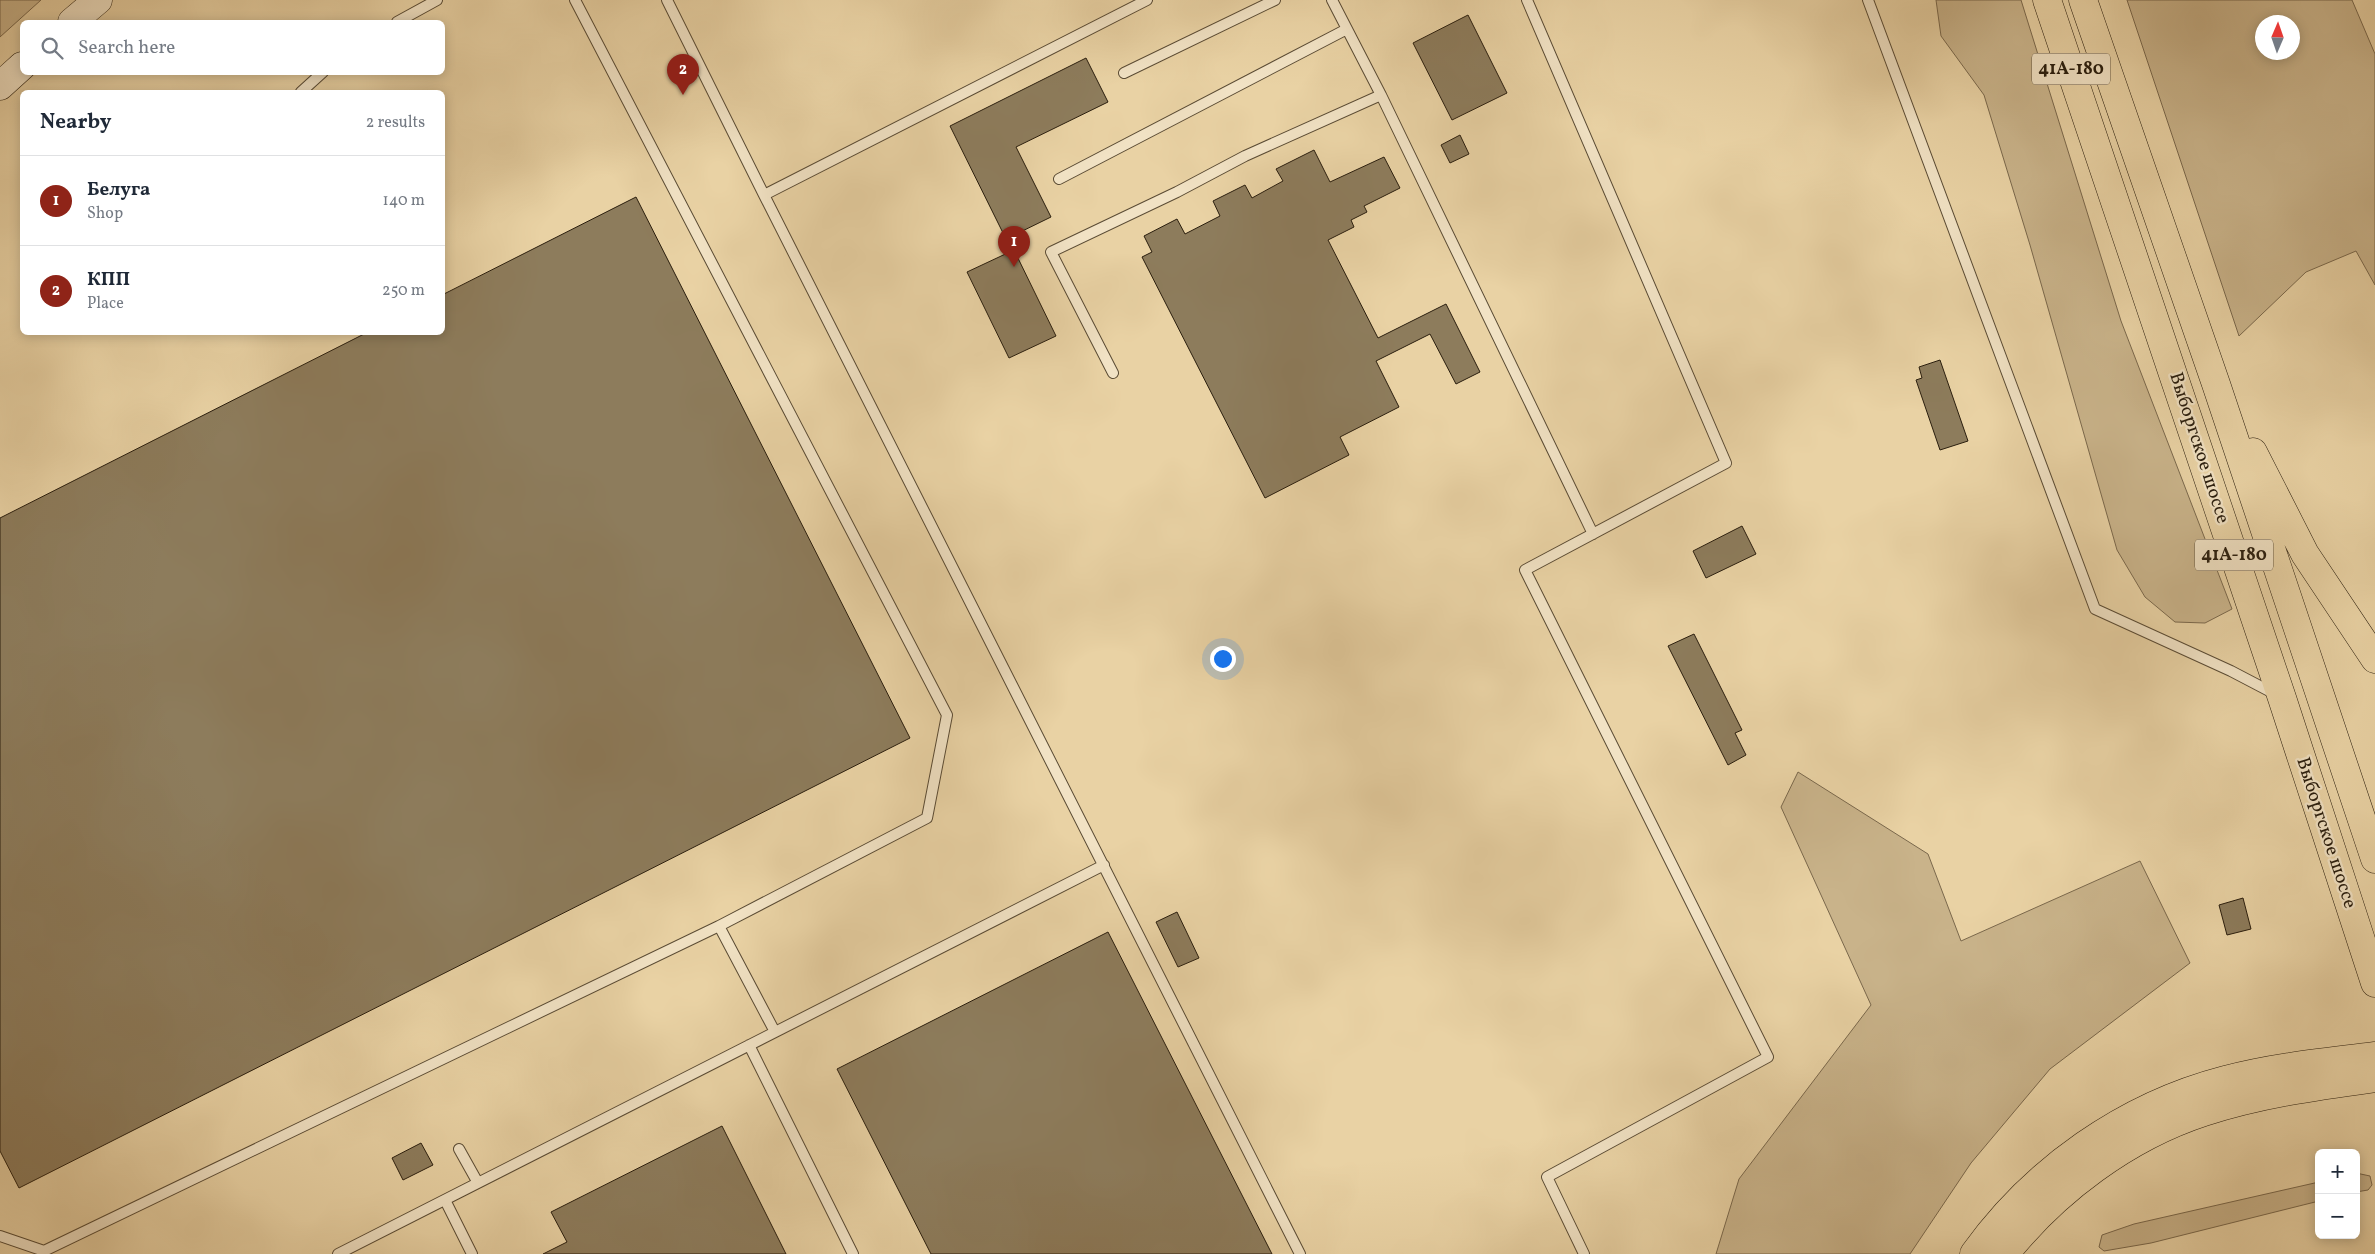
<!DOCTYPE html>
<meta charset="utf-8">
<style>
:root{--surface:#fff;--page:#f2f2f3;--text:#1f2937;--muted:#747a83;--line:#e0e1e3;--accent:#8f2418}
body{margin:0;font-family:Vollkorn,serif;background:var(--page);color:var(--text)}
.controls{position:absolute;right:15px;bottom:15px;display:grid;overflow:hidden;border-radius:8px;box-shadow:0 2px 12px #0003}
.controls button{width:45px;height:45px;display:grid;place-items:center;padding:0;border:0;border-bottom:1px solid var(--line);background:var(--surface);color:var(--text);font:25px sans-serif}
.compass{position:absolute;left:2255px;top:15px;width:45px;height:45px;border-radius:50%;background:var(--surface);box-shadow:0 2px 12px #0003;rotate:2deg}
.you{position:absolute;left:1222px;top:658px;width:18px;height:18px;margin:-12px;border:4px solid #fff;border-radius:50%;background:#1a73e8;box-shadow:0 0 0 8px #1a73e833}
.badge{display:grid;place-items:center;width:32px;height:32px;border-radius:50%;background:var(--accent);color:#fff;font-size:16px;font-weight:700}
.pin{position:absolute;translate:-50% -41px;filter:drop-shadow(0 1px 2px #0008)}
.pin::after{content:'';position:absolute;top:26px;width:18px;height:15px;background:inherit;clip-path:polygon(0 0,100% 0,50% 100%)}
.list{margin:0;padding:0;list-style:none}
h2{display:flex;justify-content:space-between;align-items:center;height:65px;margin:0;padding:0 20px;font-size:21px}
h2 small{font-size:16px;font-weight:400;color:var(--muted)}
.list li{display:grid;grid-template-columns:32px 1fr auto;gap:15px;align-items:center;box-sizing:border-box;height:90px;padding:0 20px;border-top:1px solid var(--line)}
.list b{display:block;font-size:19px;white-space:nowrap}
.list p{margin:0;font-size:16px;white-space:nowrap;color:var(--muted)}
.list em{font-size:16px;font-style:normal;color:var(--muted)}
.icon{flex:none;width:28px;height:28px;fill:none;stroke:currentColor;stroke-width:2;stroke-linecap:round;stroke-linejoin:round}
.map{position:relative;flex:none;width:2375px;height:1254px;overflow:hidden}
.search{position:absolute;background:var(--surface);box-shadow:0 2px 12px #0003;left:20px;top:20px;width:425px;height:55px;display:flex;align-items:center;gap:12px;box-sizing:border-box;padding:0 18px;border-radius:8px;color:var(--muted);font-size:19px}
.panel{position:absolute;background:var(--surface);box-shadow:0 2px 12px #0003;left:20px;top:90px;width:425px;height:245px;border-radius:8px}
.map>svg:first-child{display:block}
</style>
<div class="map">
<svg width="2375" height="1254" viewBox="0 0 2375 1254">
<rect width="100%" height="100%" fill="#e9d2a4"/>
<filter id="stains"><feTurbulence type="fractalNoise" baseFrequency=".004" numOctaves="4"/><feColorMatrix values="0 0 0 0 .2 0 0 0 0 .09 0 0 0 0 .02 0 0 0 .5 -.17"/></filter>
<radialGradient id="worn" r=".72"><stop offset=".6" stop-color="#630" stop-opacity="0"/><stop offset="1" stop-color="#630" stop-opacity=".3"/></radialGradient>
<!-- green -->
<path fill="#c9b38a" stroke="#7a684c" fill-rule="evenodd" d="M0,0H41L0,37Z
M1936,0H2021L2121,321L2232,609L2205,623L2175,622L2145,597L2117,550L2030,245L1984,95L1941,36Z
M2127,0H2352L2375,54V285L2356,251L2306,272L2239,336ZM2262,22H2292V52H2262Z
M1798,772L1928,854L1961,941L2140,861L2190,963L2050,1069L1971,1163L1910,1254H1716L1739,1179L1871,1005L1781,807Z
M2356,1173L2370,1176L2372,1185L2368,1190L2356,1192Z
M2319,1182V1201L2151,1243L2104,1251L2099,1247L2102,1235L2134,1224Z"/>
<!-- building -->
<path fill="#8d7c5c" stroke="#2a1e0e" d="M1468,15L1507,93L1452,120L1413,43Z
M1086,58L1108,102L1016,147L1051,217L1006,239L950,126Z
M1460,135L1469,154L1450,163L1441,145Z
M1314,150L1330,182L1384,157L1400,188L1364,206L1367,212L1351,220L1354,227L1328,240L1378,338L1446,304L1480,372L1456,384L1430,334L1376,361L1399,407L1340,437L1349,455L1265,498L1142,257L1152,252L1144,236L1177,219L1185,234L1220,216L1213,201L1245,185L1252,198L1283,181L1276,169Z
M636,197L910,738L19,1188L0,1151V518L368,332H442V295Z
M1014,250L1056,336L1009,358L967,272Z
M1940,360L1968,441L1940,450L1916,380L1922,378L1919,367Z
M1742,526L1756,554L1706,578L1693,551Z
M1694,634L1742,730L1735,733L1746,755L1728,765L1668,646Z
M2243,898L2251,929L2227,935L2219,905Z
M1177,912L1199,958L1178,967L1156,922Z
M1108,932L1272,1254H931L837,1069Z
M722,1126L786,1254H543L567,1242L551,1212Z
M421,1143L433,1165L403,1180L392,1158Z"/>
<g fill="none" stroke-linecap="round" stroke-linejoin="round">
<defs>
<path id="lane" d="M667,0L764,195L1300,1254
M1332,0L1381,95L1593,534
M1527,0L1726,463L1525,570L1768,1057L1547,1177L1584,1254
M1868,0L2095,609L2231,671L2275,694
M397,22L437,0
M1124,73L1275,0
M301,92L323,72
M1059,179L1347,29
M764,195L1147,0
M1113,373L1051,252L1177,192L1245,156L1381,95
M719,926L775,1032
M749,1045L853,1254
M459,1149L478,1183
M445,1200L472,1254
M0,1236L44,1251L719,926L927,818L947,715L575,0
M338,1254L1104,865"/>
<path id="secondary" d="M72,22L98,0
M0,86L22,66"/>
<path id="primary" d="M2047,0L2282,698L2375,983
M2083,0L2216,384L2375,859
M2253,452L2305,554L2375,659
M1974,1254C2034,1170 2125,1106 2225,1080C2274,1067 2325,1062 2375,1056
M2005,1254C2055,1191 2127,1137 2204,1112C2259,1094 2317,1086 2375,1078"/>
</defs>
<!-- lane casing -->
<use href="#lane" stroke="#5a4b34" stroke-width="12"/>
<!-- secondary casing -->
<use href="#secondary" stroke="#2a1e0e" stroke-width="29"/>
<!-- primary casing -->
<use href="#primary" stroke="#2a1e0e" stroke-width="29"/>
<!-- lane -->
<use href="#lane" stroke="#f1e2c4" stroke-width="10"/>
<!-- secondary -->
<use href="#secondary" stroke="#f1e2c4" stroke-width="28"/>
<!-- primary -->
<use href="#primary" stroke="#e9d2a4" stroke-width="28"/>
</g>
<g text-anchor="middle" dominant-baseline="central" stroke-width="4.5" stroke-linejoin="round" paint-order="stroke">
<!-- shield labels -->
<g fill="#f1e2c4" stroke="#665945" stroke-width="1">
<rect x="2032" y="53.5" width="78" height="31" rx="4"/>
<rect x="2195" y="539.5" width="78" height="31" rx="4"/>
</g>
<g font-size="18" font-weight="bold" fill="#2a1e0e">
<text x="2071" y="69">41А-180</text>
<text x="2234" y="555">41А-180</text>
</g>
<!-- street labels -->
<g font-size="19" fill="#2a1e0e" stroke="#f1e2c4">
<text transform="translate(2199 448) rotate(72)">Выборгское шоссе</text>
<text transform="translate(2326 833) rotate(72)">Выборгское шоссе</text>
</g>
</g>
<rect width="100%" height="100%" filter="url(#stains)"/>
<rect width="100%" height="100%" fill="url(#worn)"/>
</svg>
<div class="controls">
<button>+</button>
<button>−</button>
</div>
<svg class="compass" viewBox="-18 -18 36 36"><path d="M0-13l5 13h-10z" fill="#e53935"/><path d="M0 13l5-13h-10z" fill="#747a83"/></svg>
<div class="you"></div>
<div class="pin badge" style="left:1014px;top:267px">1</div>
<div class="pin badge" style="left:683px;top:95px">2</div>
<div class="search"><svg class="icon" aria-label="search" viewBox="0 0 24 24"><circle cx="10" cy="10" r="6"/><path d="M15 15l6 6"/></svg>Search here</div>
<section class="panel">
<h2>Nearby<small>2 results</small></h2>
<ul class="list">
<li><span class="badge">1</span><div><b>Белуга</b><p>Shop</p></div><em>140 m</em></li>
<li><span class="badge">2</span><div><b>КПП</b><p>Place</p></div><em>250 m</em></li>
</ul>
</section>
</div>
